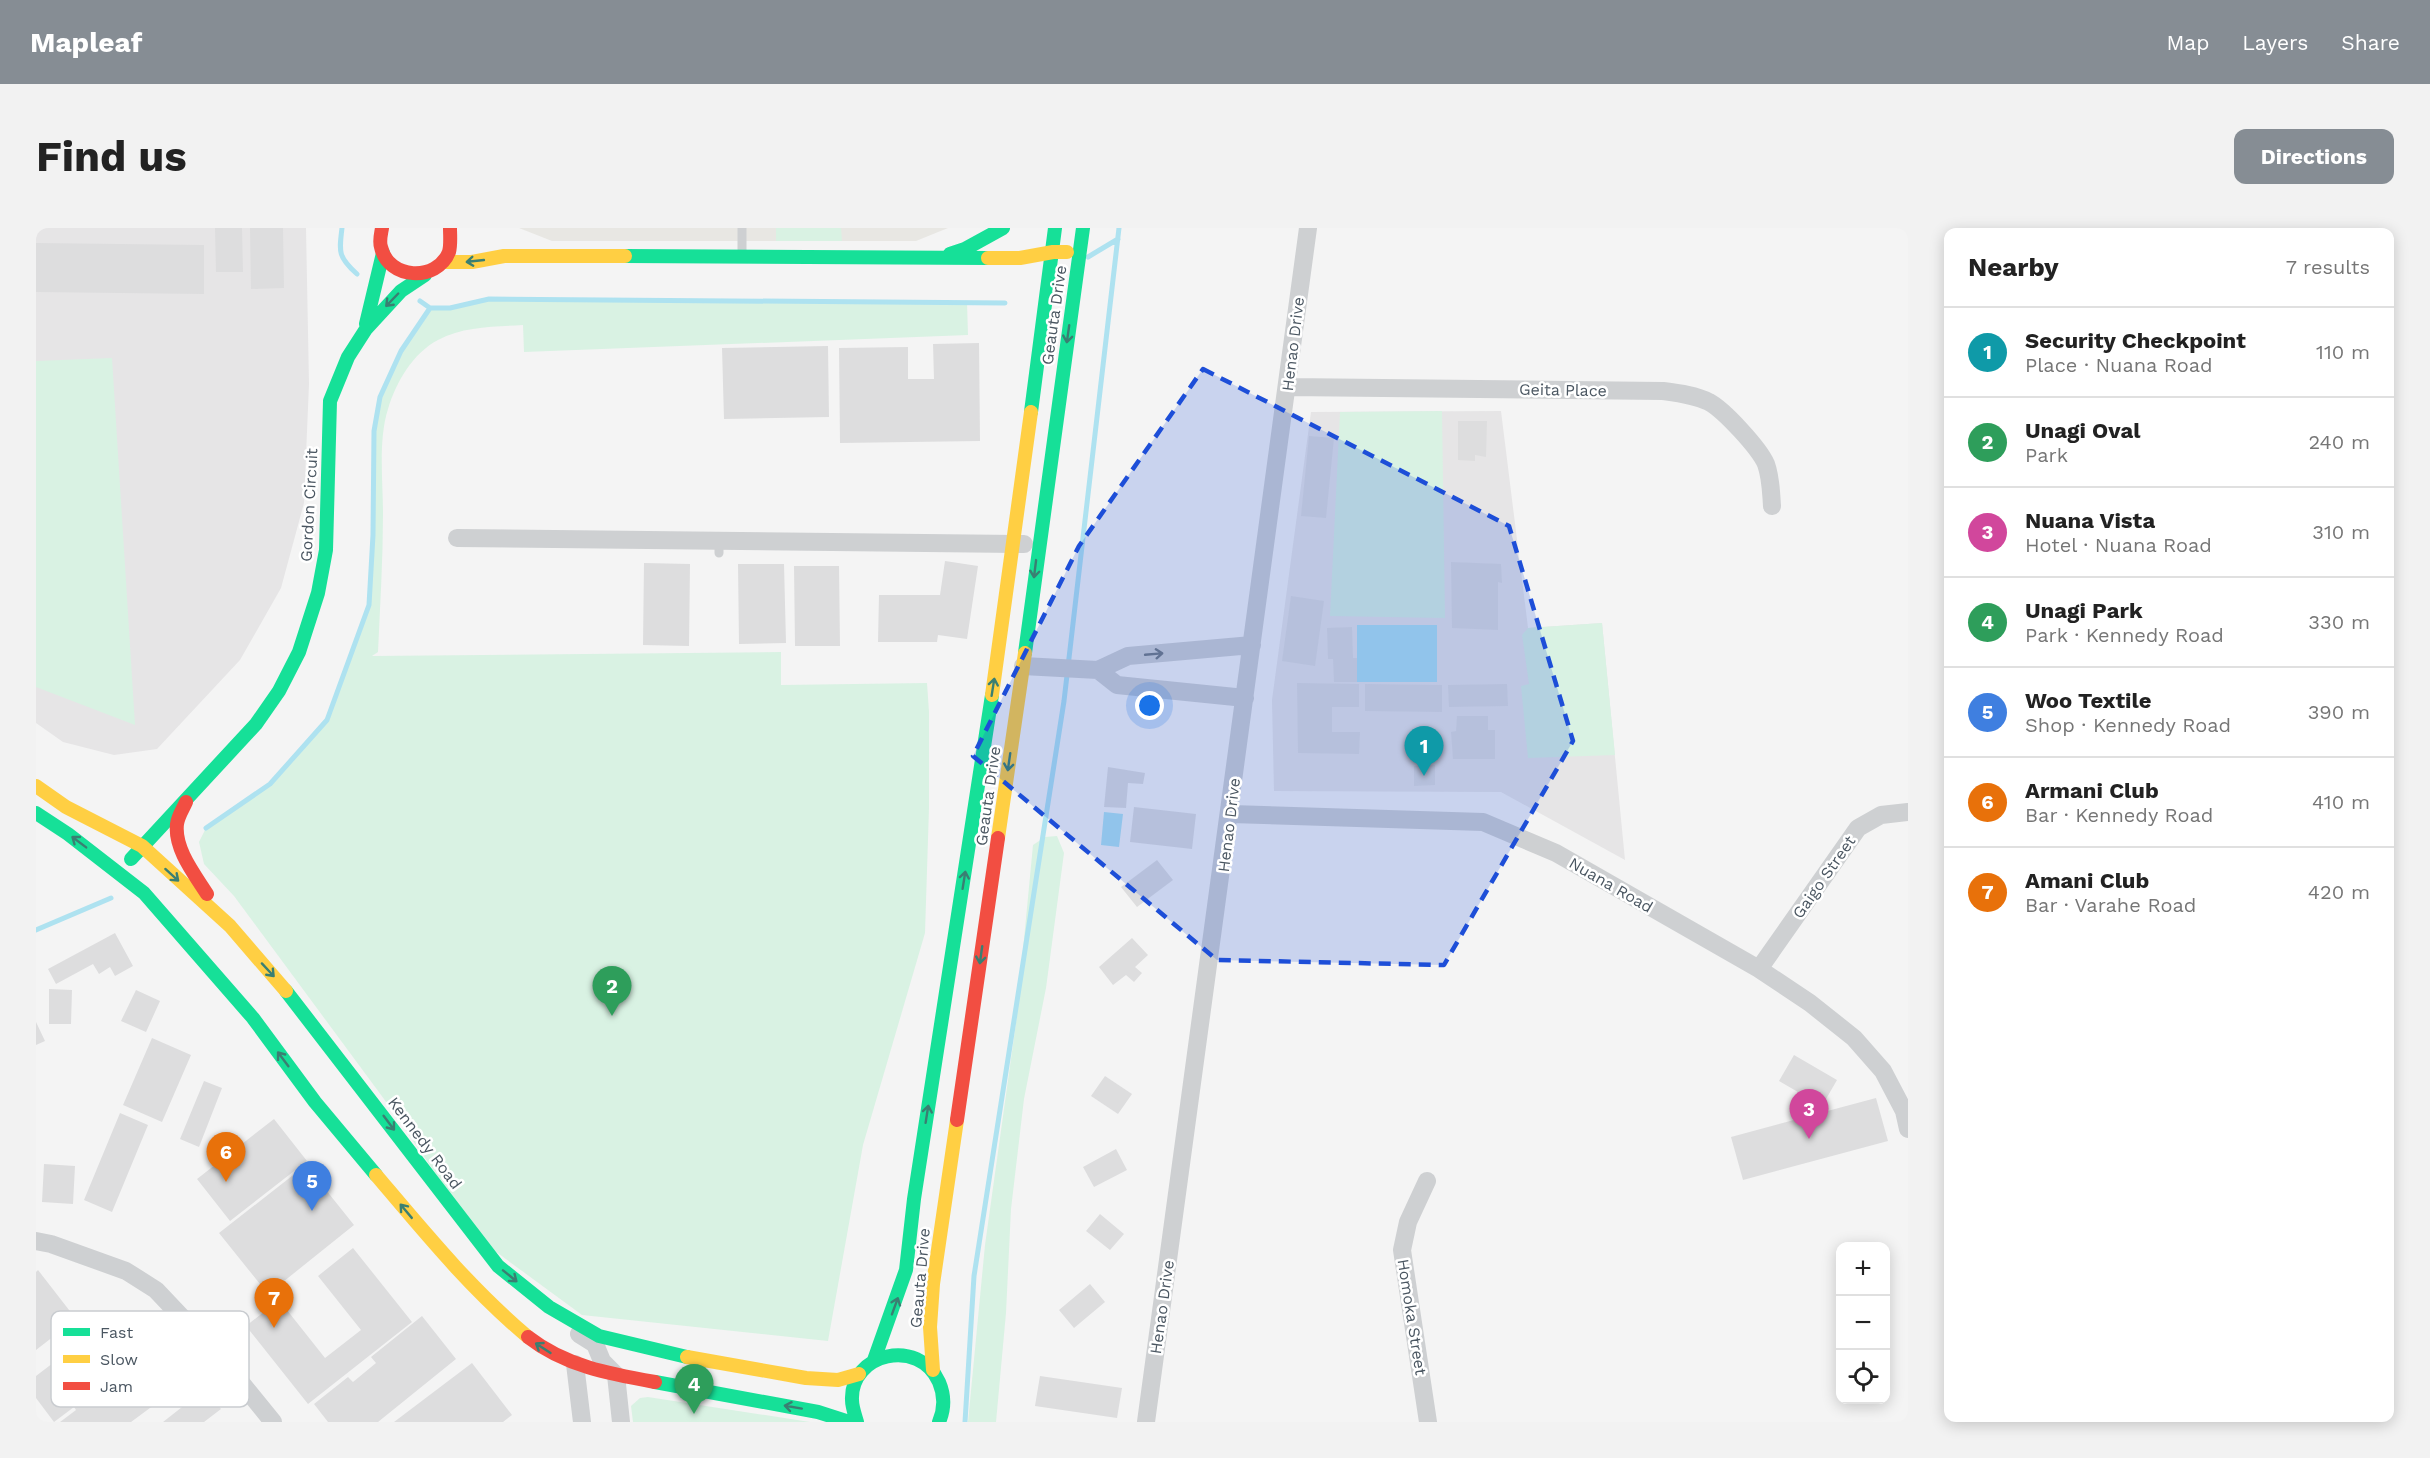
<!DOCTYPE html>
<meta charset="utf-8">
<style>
:root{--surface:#fff;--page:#f2f2f2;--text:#222;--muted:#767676;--line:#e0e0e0;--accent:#868d94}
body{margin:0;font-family:"Work Sans",sans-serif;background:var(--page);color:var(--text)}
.controls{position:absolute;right:18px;bottom:18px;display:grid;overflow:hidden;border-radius:12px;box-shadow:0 3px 15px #0003}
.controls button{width:54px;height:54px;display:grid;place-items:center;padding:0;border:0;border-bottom:2px solid var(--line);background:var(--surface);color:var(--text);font:30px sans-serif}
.you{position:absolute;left:1114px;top:478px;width:21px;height:21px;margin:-15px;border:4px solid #fff;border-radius:50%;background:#1a73e8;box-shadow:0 0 0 9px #1a73e833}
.badge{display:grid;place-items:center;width:39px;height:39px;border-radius:50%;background:var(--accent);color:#fff;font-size:20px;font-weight:700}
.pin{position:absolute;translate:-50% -50px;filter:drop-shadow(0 2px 3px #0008)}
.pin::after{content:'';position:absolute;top:32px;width:21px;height:18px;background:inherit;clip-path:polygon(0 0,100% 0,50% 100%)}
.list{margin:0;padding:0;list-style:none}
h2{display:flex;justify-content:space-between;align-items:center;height:78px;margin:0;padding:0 24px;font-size:26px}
h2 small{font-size:20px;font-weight:400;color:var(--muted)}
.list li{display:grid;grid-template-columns:39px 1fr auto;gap:18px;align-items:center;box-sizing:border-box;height:90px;padding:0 24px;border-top:2px solid var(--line)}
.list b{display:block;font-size:22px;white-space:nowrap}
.list p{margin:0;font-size:20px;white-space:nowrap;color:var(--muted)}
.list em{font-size:20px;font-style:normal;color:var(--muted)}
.icon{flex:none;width:33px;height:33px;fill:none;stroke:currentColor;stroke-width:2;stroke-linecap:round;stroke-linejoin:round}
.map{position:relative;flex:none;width:1872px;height:1194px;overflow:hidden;border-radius:12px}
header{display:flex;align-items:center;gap:36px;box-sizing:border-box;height:84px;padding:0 30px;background:var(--accent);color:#fff}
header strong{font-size:28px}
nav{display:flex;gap:33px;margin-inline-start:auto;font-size:21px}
.intro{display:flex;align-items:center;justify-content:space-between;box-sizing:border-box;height:144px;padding:0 36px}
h1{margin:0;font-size:42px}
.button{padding:15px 27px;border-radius:12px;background:var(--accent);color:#fff;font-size:21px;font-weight:700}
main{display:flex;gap:36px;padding:0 36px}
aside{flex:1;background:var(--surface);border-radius:12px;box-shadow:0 3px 15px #0003}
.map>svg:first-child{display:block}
</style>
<header>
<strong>Mapleaf</strong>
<nav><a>Map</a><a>Layers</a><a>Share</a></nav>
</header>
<div class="intro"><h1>Find us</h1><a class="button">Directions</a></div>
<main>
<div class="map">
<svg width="1872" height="1194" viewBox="0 0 1872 1194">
<rect width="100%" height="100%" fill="#f4f4f4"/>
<!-- commercial -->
<path fill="#e8e7e3" d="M483,0H912L880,13H516Z"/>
<!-- education -->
<path fill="#e6e5e6" d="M0,0H270L273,156L268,275L245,360L204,432L121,521L78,527L27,514L0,495Z
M1465,183L1492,400L1566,395L1589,632L1465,564L1238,563L1236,472L1275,184Z"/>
<!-- green -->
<path fill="#d9f2e3" d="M740,0H805L806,13H740Z
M453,71L931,74L932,107L488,124L487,97C458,99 428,98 402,112C377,125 360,154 352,181C342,213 347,252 347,286C347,332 344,378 342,424L336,428L745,424V457L891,455L893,484V580L889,705L827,917L792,1113L546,1087L448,1015L348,871L198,668L168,636L163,614L170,600L234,556L291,492L333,377L337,307L338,203L344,169L365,123L394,80H414Z
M76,130L99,497L0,459V133Z
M1406,183L1409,390L1294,388L1304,184Z
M1566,395L1579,527L1492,530L1485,458L1493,456L1486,407L1492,400Z
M1021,608L1028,625L1010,760L988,871L975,981L970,1085L960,1194H932L949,1017L980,795L997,617L1009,609Z
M612,1169L774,1194H597L595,1178L604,1170Z"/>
<!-- water -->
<path fill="#aee2f0" d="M1321,397H1401V454H1321Z
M1068,584L1087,586L1083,619L1065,617Z"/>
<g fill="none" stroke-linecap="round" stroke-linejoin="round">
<!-- stream -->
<path stroke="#aee2f0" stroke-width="5" d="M306,0C303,24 302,29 321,46
M1052,29L1082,11
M384,73L394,80
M170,600L234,556L291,492L333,377L337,307L338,203L344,169L365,123L394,80H414L453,71L969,75
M0,702L75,670
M929,1194L938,1048L1028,473L1083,0"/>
</g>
<!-- building -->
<path fill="#ddddde" d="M179,0H206L207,44H180Z
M214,0H247L248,60L215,61Z
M0,15L168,17V66L0,64Z
M943,115L944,213L804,215L803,120L872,119V151H898L897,116Z
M792,118L793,189L688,191L686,120Z
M1422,193H1451L1450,229L1439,227V233L1422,232Z
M1273,208L1298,210L1290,290L1265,288Z
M909,333L942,338L931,411L902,407L901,414H842L843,367H904Z
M1415,334L1465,336L1466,355L1462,354V402L1416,400Z
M608,335L654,336L653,418L607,417Z
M702,336H748L750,415L703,416Z
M758,338H803L804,418H759Z
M1255,368L1288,373L1279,438L1246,433Z
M1316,399L1317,430H1321V454H1298L1297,431H1292L1291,400Z
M1261,455L1323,456V479H1296V504H1324L1323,526L1262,525Z
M1329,456L1406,457V484L1329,483Z
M1471,456L1472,478L1413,479L1412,457Z
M1421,488H1452V502H1459V531H1417L1415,504L1420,503Z
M1399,537V557L1378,558V538Z
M1072,539L1109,545L1107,556L1092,555L1090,580L1068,579Z
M1098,579L1160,586L1156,621L1094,614Z
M1121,632L1137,652L1101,679L1085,659Z
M79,705L97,738L79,748L74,739L63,746L57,736L20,756L12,741Z
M1096,710L1112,727L1099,739L1106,745L1098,754L1090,747L1077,757L1063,739Z
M13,761L36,762L35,796H13Z
M100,762L124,773L110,804L85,793Z
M0,794L9,813L0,817Z
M116,810L155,827L126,894L87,877Z
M1758,827L1801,852L1786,878L1743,853Z
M1069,848L1096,866L1082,886L1055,868Z
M168,853L186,860L163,919L144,911Z
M1840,870L1852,913L1707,952L1695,909Z
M84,885L112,897L76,984L48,972Z
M238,891L271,933L194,993L161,951Z
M1080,921L1091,942L1058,959L1047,939Z
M8,936L39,938L37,976L6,974Z
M270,937L318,997L232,1066L183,1005Z
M1064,986L1088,1006L1074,1022L1050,1003Z
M317,1020L376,1094L272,1176L210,1098L243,1072L289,1130L325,1102L282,1048Z
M2,1042L40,1091L0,1122V1044Z
M1054,1056L1069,1074L1038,1100L1023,1082Z
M386,1088L420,1131L342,1194H292L278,1176L312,1149L317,1154L340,1135L335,1129Z
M61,1106L91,1145L131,1115L156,1149L95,1194H24L40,1182L38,1179L18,1194L0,1170V1148L17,1135L19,1139L30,1131L26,1126L45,1112L49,1116Z
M436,1135L476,1187L467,1194H358Z
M1004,1148L1086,1160L1081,1190L999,1178Z
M169,1161L185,1181L168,1194H127Z"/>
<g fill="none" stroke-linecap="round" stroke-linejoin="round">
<!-- lane -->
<path stroke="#ced0d2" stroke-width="9" d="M706,0V26
M683,325V313"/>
<!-- street -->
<path stroke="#ced0d2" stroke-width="18" d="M1252,159L1627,163C1642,165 1659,167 1673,174C1688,182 1723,220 1730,236C1735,250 1735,264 1736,278
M421,310L988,316
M987,438L1062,442L1081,457L1209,470
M1062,442L1092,428L1216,417
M1195,586L1447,594L1520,625L1723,741L1774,775L1818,810L1847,843L1868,883L1872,901
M1723,741L1822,600L1845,587L1872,584
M1391,953L1372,994L1366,1022L1392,1194
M0,1013L15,1016L90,1043L120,1062L190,1136L237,1194
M543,1106L559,1116L566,1133L580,1147L585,1194
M539,1136L546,1194
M1110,1194C1166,796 1221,398 1272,0"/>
<!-- fast -->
<path stroke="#16e098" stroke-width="14" d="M914,26L929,21L967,0
M589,28L952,30
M330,96L347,25
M995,184L1019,0
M989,425L1047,0
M0,585L32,606L108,665L217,790L279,874L340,947
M95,631L220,496L243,463L263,424L282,365L290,322L294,173L312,129L330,101L365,63L389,47
M250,763L462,1038L513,1079L563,1108L651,1129
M838,1132L870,1042L878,971L956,467
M619,1154L782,1184L813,1194
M821,1194C819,1187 816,1179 816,1172C814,1125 883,1109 903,1154C909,1168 909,1180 903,1194"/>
<!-- slow -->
<path stroke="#ffcf43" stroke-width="14" d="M952,30H984L1017,24H1031
M409,34H436L468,28H589
M956,467L995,184
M0,558L30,579L106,618L194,698L250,763
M962,610L989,425
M340,947C390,1006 434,1060 492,1109
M651,1129L770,1150L802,1152L823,1146
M897,1142L894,1099L897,1056L921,892"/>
<!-- jam -->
<path stroke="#f24e42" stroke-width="14" d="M346,0C345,6 343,13 345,19C352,52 401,54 413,24C415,17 414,7 414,0
M150,574C147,581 142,588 141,596C138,621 159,647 171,666
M921,892L962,610
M492,1109C529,1138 574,1146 619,1154"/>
</g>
<!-- one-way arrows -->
<defs><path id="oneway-shaft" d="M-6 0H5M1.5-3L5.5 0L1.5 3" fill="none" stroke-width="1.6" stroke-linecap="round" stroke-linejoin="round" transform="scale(1.5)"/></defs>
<g stroke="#3a7f72">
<use href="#oneway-shaft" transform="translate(439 33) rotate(174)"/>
<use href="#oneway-shaft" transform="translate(356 72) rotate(134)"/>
<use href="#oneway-shaft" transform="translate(1032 106) rotate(98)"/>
<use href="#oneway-shaft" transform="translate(999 341) rotate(97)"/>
<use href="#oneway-shaft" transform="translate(957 459) rotate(-81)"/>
<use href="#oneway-shaft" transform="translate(973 534) rotate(98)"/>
<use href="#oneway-shaft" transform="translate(43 614) rotate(-143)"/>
<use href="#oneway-shaft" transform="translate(136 647) rotate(42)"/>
<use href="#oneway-shaft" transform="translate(928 652) rotate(-81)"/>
<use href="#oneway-shaft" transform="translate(945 727) rotate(98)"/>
<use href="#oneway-shaft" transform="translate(232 742) rotate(47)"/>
<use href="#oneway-shaft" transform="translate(247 831) rotate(-127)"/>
<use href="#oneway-shaft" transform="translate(891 886) rotate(-81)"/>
<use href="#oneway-shaft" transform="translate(353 895) rotate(53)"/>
<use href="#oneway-shaft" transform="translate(370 983) rotate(-130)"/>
<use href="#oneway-shaft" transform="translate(474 1048) rotate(39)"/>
<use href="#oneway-shaft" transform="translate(859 1078) rotate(-70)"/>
<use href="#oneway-shaft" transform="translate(507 1120) rotate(-147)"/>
<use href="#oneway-shaft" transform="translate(757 1179) rotate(-170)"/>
</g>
<use stroke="#727b83" href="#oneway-shaft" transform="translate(1118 426) rotate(-5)"/>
<!-- marked area -->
<path fill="#1d4ed8" fill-opacity="0.2" stroke="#1d4ed8" stroke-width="4.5" stroke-dasharray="12 8" stroke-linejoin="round" d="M1167,141L1473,298L1537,513L1408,737L1181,732L937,528L1043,318Z"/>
<g text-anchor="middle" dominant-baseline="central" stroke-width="5" stroke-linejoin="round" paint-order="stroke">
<!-- street labels -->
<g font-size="16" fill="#4a5661" stroke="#fff">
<text transform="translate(1018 87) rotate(-82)">Geauta Drive</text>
<text transform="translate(1257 116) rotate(-83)">Henao Drive</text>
<text transform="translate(1527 162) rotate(1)">Geita Place</text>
<text transform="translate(273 277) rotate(-87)">Gordon Circuit</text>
<text transform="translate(952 568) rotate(-82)">Geauta Drive</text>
<text transform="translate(1193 597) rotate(-83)">Henao Drive</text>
<text transform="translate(1788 649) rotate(-55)">Gaigo Street</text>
<text transform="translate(1575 657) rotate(30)">Nuana Road</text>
<text transform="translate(389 915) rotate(53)">Kennedy Road</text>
<text transform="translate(884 1050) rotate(-85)">Geauta Drive</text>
<text transform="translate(1126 1079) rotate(-82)">Henao Drive</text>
<text transform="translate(1376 1089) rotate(81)">Homoka Street</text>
</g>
</g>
<!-- legend -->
<rect x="15" y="1083" width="198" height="96" rx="9" fill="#fff" stroke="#c9ccd0" stroke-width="1.5"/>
<rect x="27" y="1100" width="27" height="8" fill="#16e098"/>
<rect x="27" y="1127" width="27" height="8" fill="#ffcf43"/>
<rect x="27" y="1154" width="27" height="8" fill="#f24e42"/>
<g font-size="16" fill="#4a5661">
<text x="64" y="1110">Fast</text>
<text x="64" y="1137">Slow</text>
<text x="64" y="1164">Jam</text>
</g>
</svg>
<div class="controls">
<button>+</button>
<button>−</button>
<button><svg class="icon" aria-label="locate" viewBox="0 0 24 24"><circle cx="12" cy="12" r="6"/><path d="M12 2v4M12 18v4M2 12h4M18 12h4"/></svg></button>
</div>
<div class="you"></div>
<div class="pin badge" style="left:1388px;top:548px;background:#0f9aa8">1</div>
<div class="pin badge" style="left:576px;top:788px;background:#2e9e5b">2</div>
<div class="pin badge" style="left:1773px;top:911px;background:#d1479c">3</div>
<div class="pin badge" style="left:658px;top:1186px;background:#2e9e5b">4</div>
<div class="pin badge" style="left:276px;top:983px;background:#3f7fe0">5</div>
<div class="pin badge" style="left:190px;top:954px;background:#e8710a">6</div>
<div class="pin badge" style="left:238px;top:1100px;background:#e8710a">7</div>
</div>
<aside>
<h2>Nearby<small>7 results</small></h2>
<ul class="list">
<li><span class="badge" style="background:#0f9aa8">1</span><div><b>Security Checkpoint</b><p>Place · Nuana Road</p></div><em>110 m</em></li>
<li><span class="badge" style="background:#2e9e5b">2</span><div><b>Unagi Oval</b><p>Park</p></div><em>240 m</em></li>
<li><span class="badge" style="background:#d1479c">3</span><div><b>Nuana Vista</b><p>Hotel · Nuana Road</p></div><em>310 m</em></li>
<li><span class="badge" style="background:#2e9e5b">4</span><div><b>Unagi Park</b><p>Park · Kennedy Road</p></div><em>330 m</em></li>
<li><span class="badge" style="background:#3f7fe0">5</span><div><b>Woo Textile</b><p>Shop · Kennedy Road</p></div><em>390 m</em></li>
<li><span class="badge" style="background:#e8710a">6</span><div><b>Armani Club</b><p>Bar · Kennedy Road</p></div><em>410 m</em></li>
<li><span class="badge" style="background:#e8710a">7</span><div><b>Amani Club</b><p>Bar · Varahe Road</p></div><em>420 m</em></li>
</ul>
</aside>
</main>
